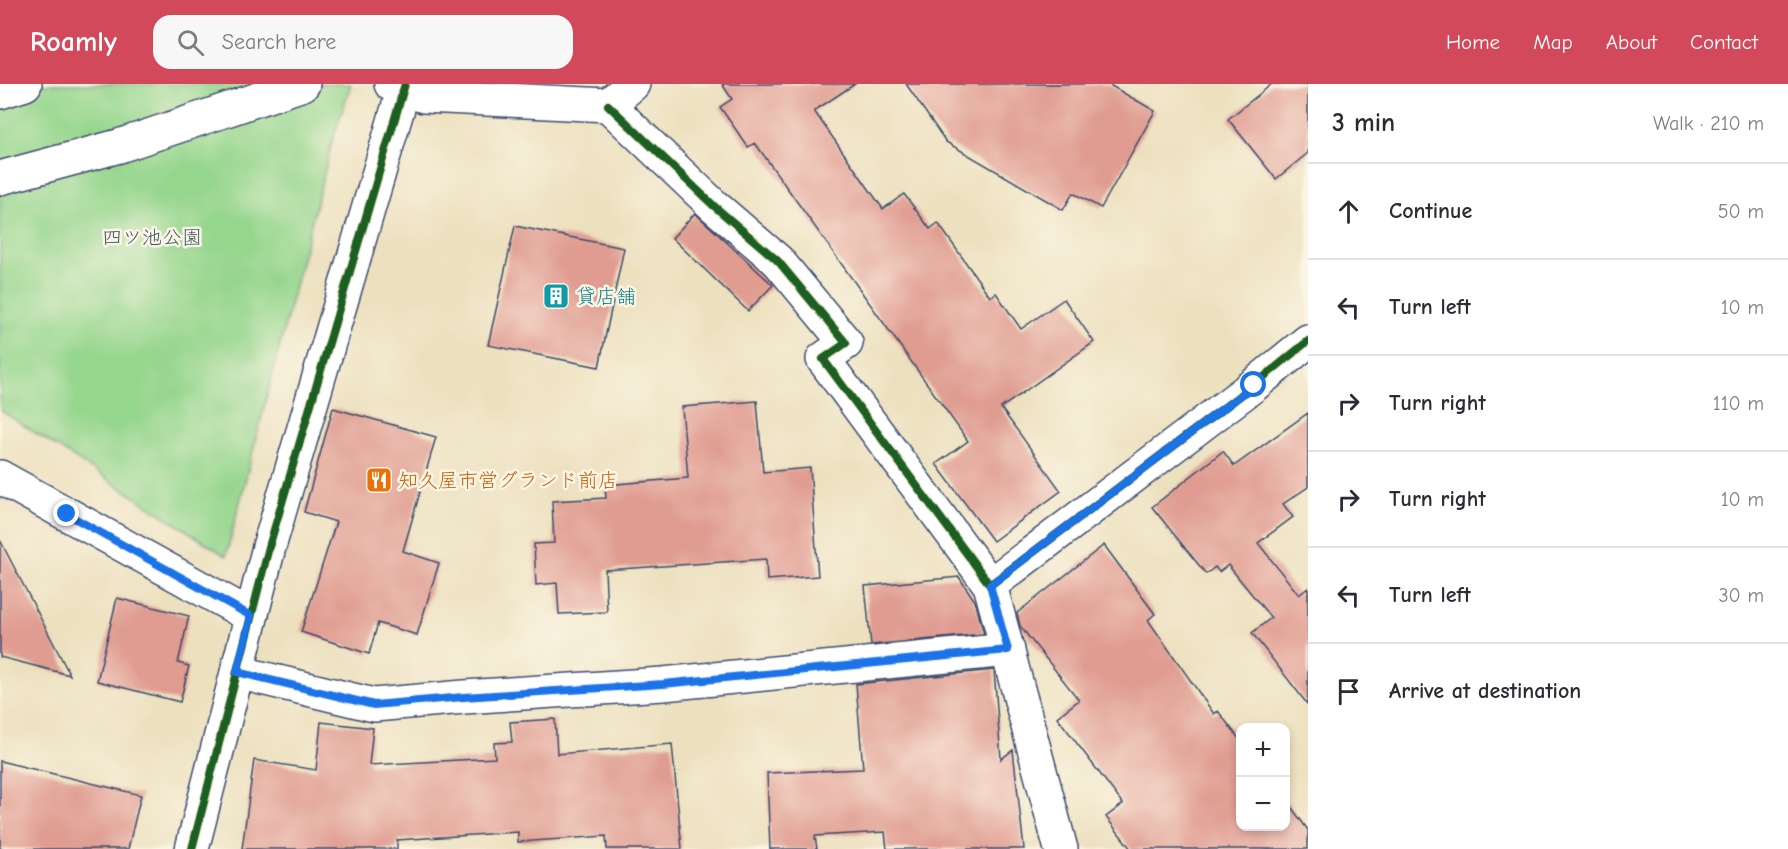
<!DOCTYPE html>
<meta charset="utf-8">
<style>
:root{--surface:#fff;--page:#f7f7f7;--text:#2b2b33;--muted:#7c7c81;--line:#e1e1e2;--accent:#d1495b}
body{margin:0;font-family:"Comic Neue","Klee One",sans-serif;background:var(--page);color:var(--text)}
.controls{position:absolute;right:18px;bottom:18px;display:grid;overflow:hidden;border-radius:12px;box-shadow:0 3px 9px #0003}
.controls button{width:54px;height:54px;display:grid;place-items:center;padding:0;border:0;border-bottom:2px solid var(--line);background:var(--surface);color:var(--text);font:30px sans-serif}
.stop{position:absolute;width:18px;height:18px;margin:-14px;border:4px solid #1a73e8;border-radius:50%;background:#fff}
.stop.end{background:#1a73e8;border-color:#fff;box-shadow:0 2px 6px #0008}
.list{margin:0;padding:0;list-style:none}
h2{display:flex;justify-content:space-between;align-items:center;height:78px;margin:0;padding:0 24px;font-size:26px}
h2 small{font-size:20px;font-weight:400;color:var(--muted)}
.list li{display:grid;grid-template-columns:39px 1fr auto;gap:18px;align-items:center;box-sizing:border-box;height:96px;padding:0 24px;border-top:2px solid var(--line)}
.list b{display:block;font-size:22px;white-space:nowrap}
.list em{font-size:20px;font-style:normal;color:var(--muted)}
.icon{flex:none;width:33px;height:33px;fill:none;stroke:currentColor;stroke-width:2;stroke-linecap:round;stroke-linejoin:round}
.map{position:relative;flex:none;width:1308px;height:765px;overflow:hidden}
header{display:flex;align-items:center;gap:36px;box-sizing:border-box;height:84px;padding:0 30px;background:var(--accent);color:#fff}
header strong{font-size:28px}
nav{display:flex;gap:33px;margin-inline-start:auto;font-size:21px}
.search{width:420px;height:54px;background:var(--page);display:flex;align-items:center;gap:15px;box-sizing:border-box;padding:0 21px;border-radius:18px;color:var(--muted);font-size:22px}
main{display:flex}
aside{flex:1;background:var(--surface)}
.map>svg:first-child{display:block}
</style>
<header>
<strong>Roamly</strong>
<div class="search"><svg class="icon" aria-label="search" viewBox="0 0 24 24"><circle cx="10" cy="10" r="6"/><path d="M15 15l6 6"/></svg>Search here</div>
<nav><a>Home</a><a>Map</a><a>About</a><a>Contact</a></nav>
</header>
<main>
<div class="map">
<svg width="1308" height="765" viewBox="0 0 1308 765">
<rect width="100%" height="100%" fill="#fcf5e5"/>
<filter id="ink" filterUnits="userSpaceOnUse"><feTurbulence type="fractalNoise" baseFrequency=".0167" numOctaves="2"/><feDisplacementMap in="SourceGraphic" scale="12" xChannelSelector="R" yChannelSelector="G"/><feConvolveMatrix kernelMatrix="1 2 1 2 8 2 1 2 1" color-interpolation-filters="sRGB"/></filter>
<filter id="wash" filterUnits="userSpaceOnUse"><feTurbulence type="fractalNoise" baseFrequency=".008" numOctaves="4" result="noise"/><feDisplacementMap in="SourceGraphic" scale="24" xChannelSelector="R" yChannelSelector="G"/><feGaussianBlur stdDeviation="1.35" result="paint"/><feColorMatrix in="noise" values="0 0 0 0 0 0 0 0 0 0 0 0 0 0 0 0 0 1.4 0 .05"/><feComposite in="paint" operator="in"/></filter>
<g filter="url(#wash)">
<rect width="100%" height="100%" fill="#ece0be"/>
<!-- green -->
<path fill="#95d68d" stroke="#588276" stroke-width="1.5" d="M0,0H351L332,58L226,472L0,326Z"/>
<g id="blocks">
<!-- building -->
<path fill="#e09c91" d="M722,0H855L814,27L883,125L904,110L930,145L938,139L990,213L996,209L1021,245L1064,215L1094,258L1001,324L1061,407L993,457L936,380L968,357L755,59L748,63L720,23L732,15Z
M906,0H1108L1155,27L1101,124L1073,109L1063,126L946,58Z
M1272,0H1308V69L1276,95L1228,35Z
M695,129L773,201L748,227L672,154Z
M515,142L624,164L599,283L488,261Z
M757,317L763,388L810,384L818,492L767,496L766,475L605,486L607,528L559,530L557,499L536,501L534,460L554,459L552,417L606,414L605,401L688,394L682,323Z
M333,324L436,353L403,467L439,479L417,551L378,539L369,570L301,548L336,438L304,428Z
M1308,329V403L1283,420L1293,433L1258,459L1299,511L1308,504V621L1252,549L1271,534L1228,481L1219,488L1215,483L1206,490L1152,423L1223,367L1234,382Z
M0,456L70,591L0,573Z
M1104,461L1155,530L1148,536L1214,630L1218,627L1240,656V742H1286V716L1308,746V765H1131L1106,733L1123,720L1057,633L1079,616L1020,542L1017,529Z
M959,493L975,517L984,550L871,561L865,502Z
M117,514L189,532L178,579L189,582L180,618L97,597Z
M994,586L1001,675L1013,666L1024,765H887L885,748L815,752L817,765H770L767,689L863,685L856,600Z
M555,635L557,670L672,660L682,765H607L606,752L518,758V748L397,756V765H242L254,676L316,686L321,638L373,644L369,681L495,674L494,659L512,658L510,638Z
M0,677L141,711L128,765H0Z"/>
</g>
</g>
<g filter="url(#ink)">
<use href="#blocks" fill-opacity="0" stroke="#3a4a6c" stroke-width="1.5"/>
<g fill="none" stroke-linecap="round" stroke-linejoin="round">
<defs>
<path id="minor" d="M391,0L424,12L608,21L633,0
M0,8L25,0
M608,21L714,122L778,177L846,259L823,275L990,501L1254,301L1308,257
M0,94L119,62L303,0
M0,393L251,532
M990,501L1061,765
M237,588L374,621L464,613L663,600L1008,566
M192,765L269,463L405,0"/>
</defs>
<!-- minor casing -->
<use href="#minor" stroke="#3a4a6c" stroke-width="36"/>
<!-- minor -->
<use href="#minor" stroke="#fff" stroke-width="33"/>
<defs>
<path id="cycleway" d="M608,21L714,122L778,177L846,259L823,275L990,501L1254,301L1308,257
M192,765L269,463L405,0"/>
</defs>
<!-- cycleway casing -->
<use href="#cycleway" stroke="#fcf5e5" stroke-width="11"/>
<!-- cycleway -->
<use href="#cycleway" stroke="#1b5e20" stroke-width="8"/>
</g>
</g>
<g fill="none" stroke-linecap="round" stroke-linejoin="round" filter="url(#ink)">
<!-- route -->
<path stroke="#1a73e8" stroke-width="8" d="M67,430L251,532L237,588L374,621L464,613L663,600L1008,566L990,501L1254,301"/>
</g>
<!-- icons -->
<defs>
<symbol id="building-square" viewBox="-11 -11 22 22"><rect x="-9" y="-9" width="18" height="18" rx="4" fill="#0f9aa8" stroke="#fcf5e5"/><path d="M-4-6H4V6H1V3H-1V6H-4ZM-2.5-4.3h1.7v1.8h-1.7ZM.8-4.3h1.7v1.8H.8ZM-2.5-1h1.7V.8h-1.7ZM.8-1h1.7V.8H.8Z" fill="#fff"/></symbol>
<symbol id="restaurant-square" viewBox="-11 -11 22 22"><rect x="-9" y="-9" width="18" height="18" rx="4" fill="#e8710a" stroke="#fcf5e5"/><path d="M-5-6h1v4h1v-4h1v4h1v-4h1v5L-1.5 .5V6h-2V.5L-5-1ZM5-6V6H3V1.5H1.5Q1.5-4 5-6Z" fill="#fff"/></symbol>
</defs>
<g fill-rule="evenodd">
<use href="#building-square" x="541" y="197" width="30" height="30"/>
<use href="#restaurant-square" x="364" y="381" width="30" height="30"/>
</g>
<g text-anchor="middle" dominant-baseline="central" stroke-width="5" stroke-linejoin="round" paint-order="stroke">
<!-- park labels -->
<g font-size="20" fill="#3a596a" stroke="#fcf5e5">
<text x="152" y="153">四ツ池公園</text>
</g>
<!-- culture labels -->
<g font-size="20" fill="#0d838f" stroke="#fcf5e5" text-anchor="start">
<text x="576" y="212">貸店舗</text>
</g>
<!-- food labels -->
<g font-size="20" fill="#c56008" stroke="#fcf5e5" text-anchor="start">
<text x="398" y="396">知久屋市営グランド前店</text>
</g>
</g>
</svg>
<div class="controls">
<button>+</button>
<button>−</button>
</div>
<div class="stop" style="left:1254px;top:301px"></div>
<div class="stop end" style="left:67px;top:430px"></div>
</div>
<aside>
<h2>3 min<small>Walk · 210 m</small></h2>
<ul class="list">
<li><svg class="icon" aria-label="ahead" viewBox="0 0 24 24"><path d="M12 20V5M6 11l6-6 6 6"/></svg><div><b>Continue</b></div><em>50 m</em></li>
<li><svg class="icon" aria-label="left" viewBox="0 0 24 24"><path d="M17 20v-9H6M10 6l-5 5 5 5"/></svg><div><b>Turn left</b></div><em>10 m</em></li>
<li><svg class="icon" aria-label="right" viewBox="0 0 24 24"><path d="M7 20v-9h11M14 6l5 5-5 5"/></svg><div><b>Turn right</b></div><em>110 m</em></li>
<li><svg class="icon" aria-label="right" viewBox="0 0 24 24"><path d="M7 20v-9h11M14 6l5 5-5 5"/></svg><div><b>Turn right</b></div><em>10 m</em></li>
<li><svg class="icon" aria-label="left" viewBox="0 0 24 24"><path d="M17 20v-9H6M10 6l-5 5 5 5"/></svg><div><b>Turn left</b></div><em>30 m</em></li>
<li><svg class="icon" aria-label="arrive" viewBox="0 0 24 24"><path d="M6 21V4h12l-3 4 3 4H6"/></svg><div><b>Arrive at destination</b></div></li>
</ul>
</aside>
</main>
